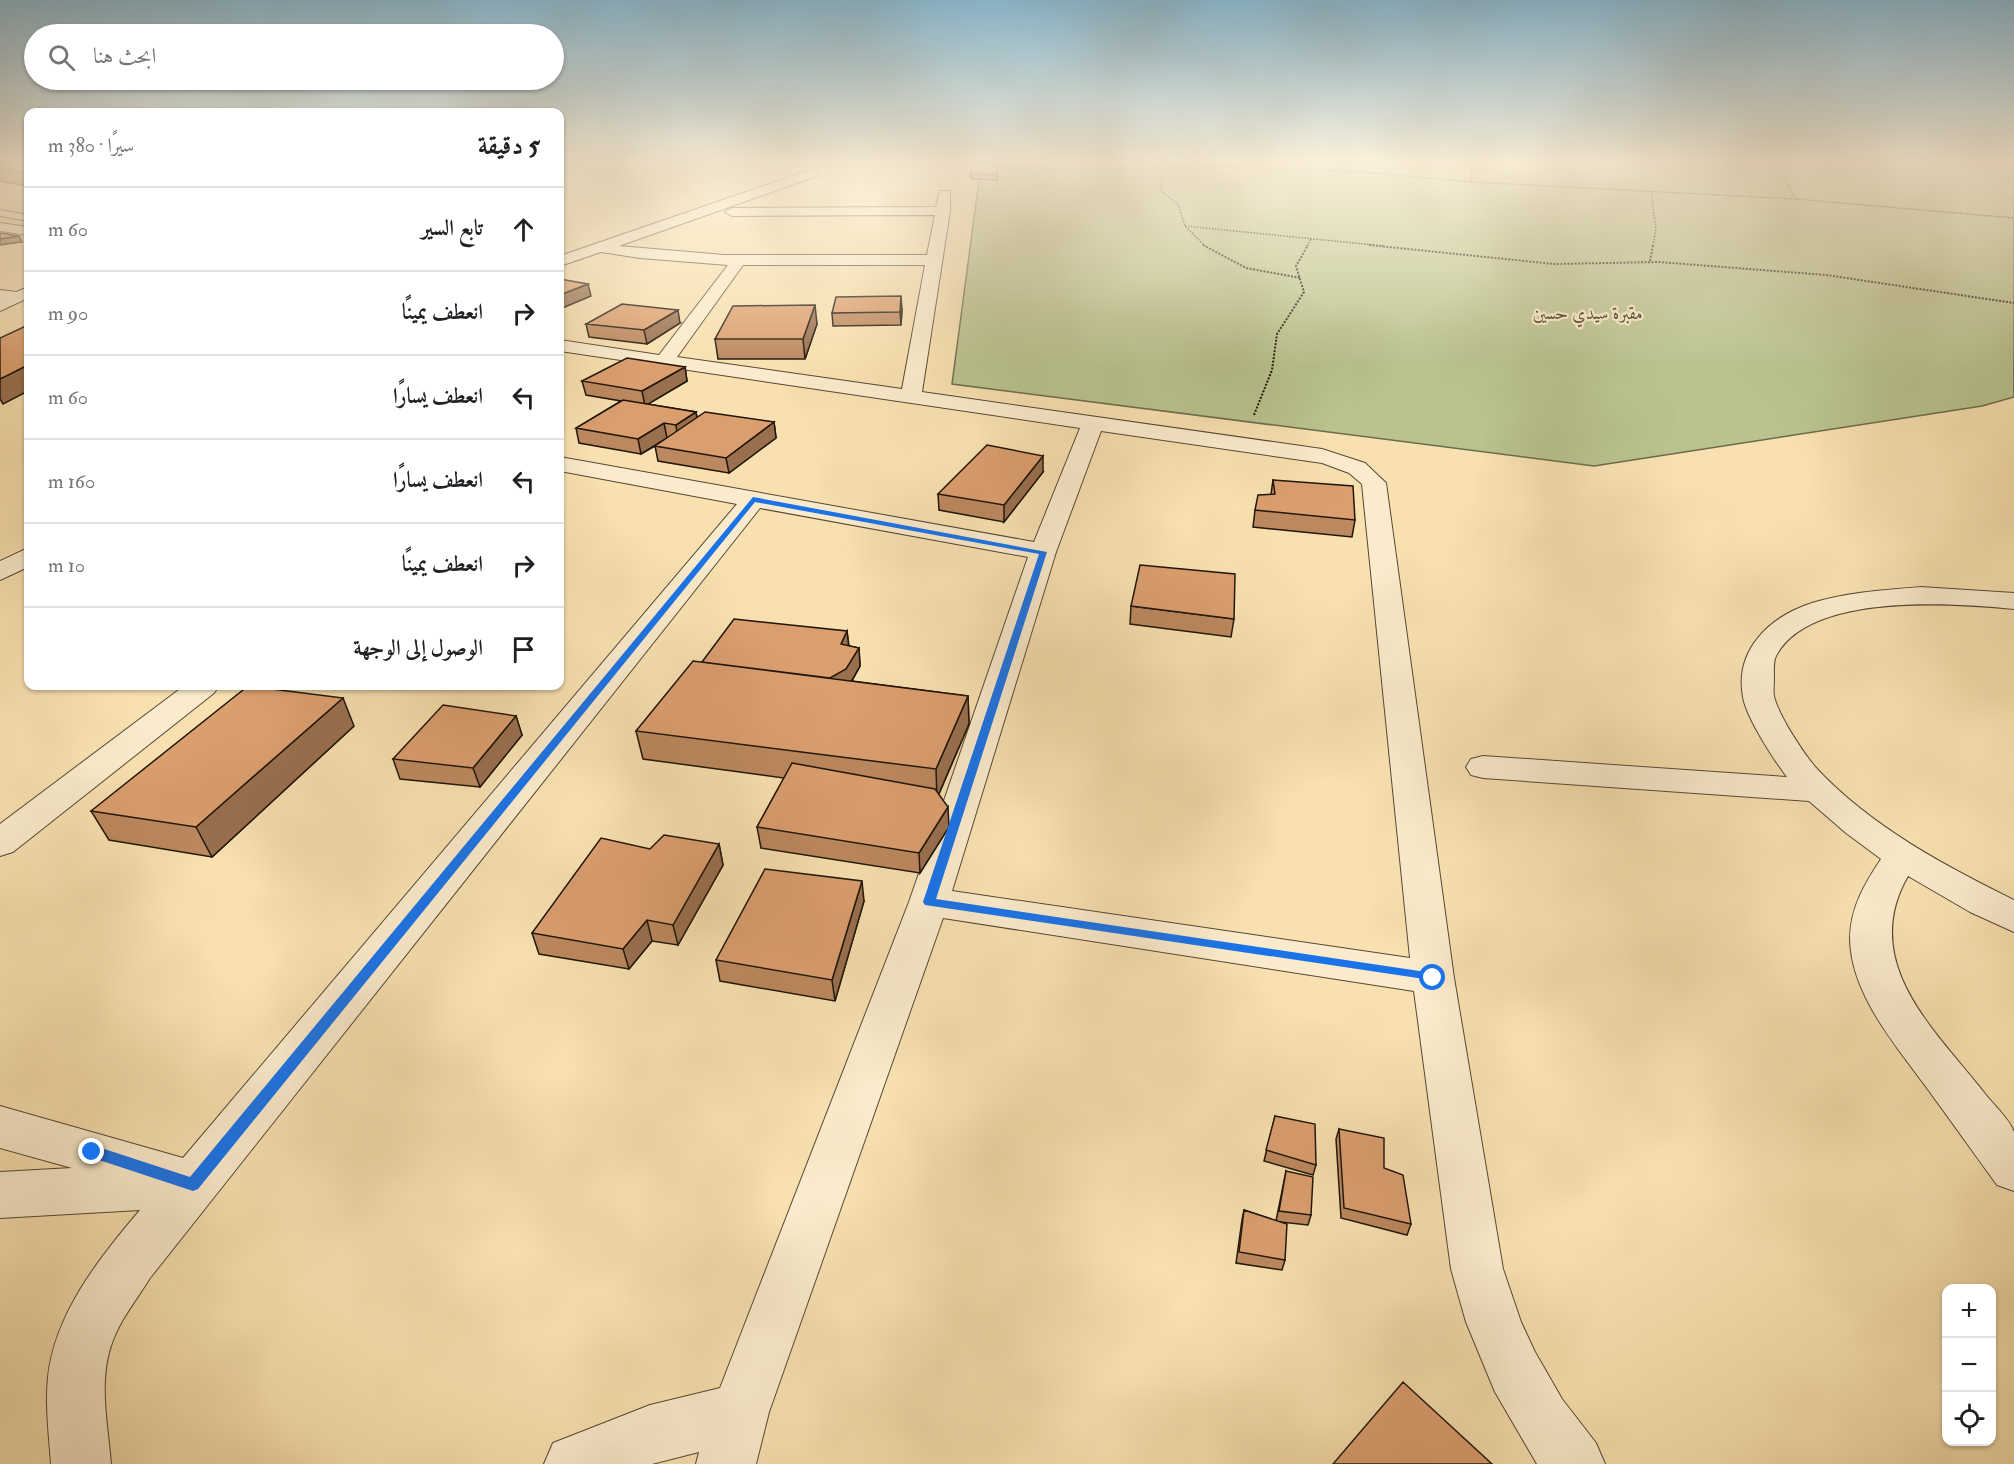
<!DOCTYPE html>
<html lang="ar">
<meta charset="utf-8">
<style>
:root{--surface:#fff;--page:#f6f6f6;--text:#202124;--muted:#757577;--line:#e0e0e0}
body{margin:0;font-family:"IM FELL Double Pica",Amiri,serif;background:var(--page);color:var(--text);direction:rtl}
.controls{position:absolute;right:18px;bottom:18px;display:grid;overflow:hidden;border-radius:12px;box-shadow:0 2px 4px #0004}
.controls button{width:54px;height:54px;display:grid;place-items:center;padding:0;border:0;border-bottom:2px solid var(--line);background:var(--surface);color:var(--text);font:30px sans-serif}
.stop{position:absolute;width:18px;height:18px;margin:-14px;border:4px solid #1a73e8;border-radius:50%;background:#fff}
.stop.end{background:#1a73e8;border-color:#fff;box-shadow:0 2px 6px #0008}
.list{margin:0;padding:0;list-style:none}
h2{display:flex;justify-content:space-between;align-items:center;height:78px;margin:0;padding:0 24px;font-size:26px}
h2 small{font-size:20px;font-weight:400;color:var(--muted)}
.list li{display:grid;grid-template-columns:39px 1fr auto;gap:18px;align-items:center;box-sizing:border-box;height:84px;padding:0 24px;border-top:2px solid var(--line)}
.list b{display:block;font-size:22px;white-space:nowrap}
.list em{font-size:20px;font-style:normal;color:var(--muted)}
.icon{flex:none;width:33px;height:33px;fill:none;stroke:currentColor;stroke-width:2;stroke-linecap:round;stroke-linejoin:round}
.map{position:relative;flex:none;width:2014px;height:1464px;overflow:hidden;direction:ltr}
.search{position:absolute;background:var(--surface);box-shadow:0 2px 4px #0004;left:24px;top:24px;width:540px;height:66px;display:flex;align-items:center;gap:15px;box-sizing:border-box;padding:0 21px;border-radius:33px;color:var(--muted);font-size:22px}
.panel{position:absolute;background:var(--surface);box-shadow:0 2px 4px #0004;left:24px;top:108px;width:540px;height:582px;border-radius:12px;direction:rtl}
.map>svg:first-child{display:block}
</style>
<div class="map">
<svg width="2014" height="1464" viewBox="0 0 2014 1464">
<rect width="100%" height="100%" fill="#f8e0b0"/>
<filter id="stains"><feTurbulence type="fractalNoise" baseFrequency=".00333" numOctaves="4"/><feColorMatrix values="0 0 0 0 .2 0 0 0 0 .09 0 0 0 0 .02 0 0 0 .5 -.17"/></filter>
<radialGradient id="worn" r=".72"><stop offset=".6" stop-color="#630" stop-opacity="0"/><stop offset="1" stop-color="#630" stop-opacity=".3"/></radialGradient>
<!-- green -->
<path fill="#b9c38e" stroke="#6c6c4c" stroke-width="1.5" d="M1009,164L2014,163V397L1982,406L1594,466L952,384L980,173Z"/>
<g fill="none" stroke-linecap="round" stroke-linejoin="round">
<defs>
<path id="service" d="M0,210L28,215V221L0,216Z"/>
<path id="minor" d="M610,163H626L618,168H610Z
M813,169L817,170V176L619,246L724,255H927L935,215L732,216L725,212L732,208L936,207L940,191H950V211L922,392L1322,449L1365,463L1386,483L1454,978L1503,1269L1521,1322L1535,1352L1562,1399L1596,1443L1605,1464H1537L1495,1392L1466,1322L1451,1269L1414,991L943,918L769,1412L756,1464H696L699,1452L652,1464H544L553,1443L650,1405L720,1388L909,902L1028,557L760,508L150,1278C137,1299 120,1320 112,1343C98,1381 108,1425 111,1464H51C49,1435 45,1406 48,1377C55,1313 100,1257 140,1210L0,1218V1172L72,1168L0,1148V1106L183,1158L737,504L560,471V457L1034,542L1080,428L560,351V340L659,355L728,265L640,258L601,252L560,266V256ZM743,265H925L902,389L677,357ZM1101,431L1322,463L1349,473L1362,484L1410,958L952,891L1056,552Z
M0,223L28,227V235L0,231Z
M0,290L25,293L27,297L19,302L0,300Z
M28,548V567L0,580V561Z
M1921,587L2014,593V609C1953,603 1810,592 1776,656C1773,662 1774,672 1774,678C1774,684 1773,691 1774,696C1778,715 1805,756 1818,770C1872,827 1945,866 2014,900V932L1970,912L1908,876C1858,963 1936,1031 1986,1095C1994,1105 2010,1120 2014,1132C2014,1145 2014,1176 2014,1191L1997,1185C1975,1155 1954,1125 1932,1095C1900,1050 1851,997 1850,939C1850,908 1865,883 1881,859L1846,833L1809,801L1483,778L1471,775L1466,767L1471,759L1483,756L1787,777C1774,760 1746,717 1743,697C1734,649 1771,616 1812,603C1848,592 1885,590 1921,587Z
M184,686H219L214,693L13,852L0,856V824Z"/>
<path id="tertiary" d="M28,287V298L0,311V299Z"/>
</defs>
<!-- service casing -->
<use href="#service" stroke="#564834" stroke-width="2"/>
<!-- minor casing -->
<use href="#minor" stroke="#564834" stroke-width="2"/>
<!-- tertiary casing -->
<use href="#tertiary" stroke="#564834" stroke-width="2"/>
<!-- path-far1 -->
<path stroke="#20160a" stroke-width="1.5" stroke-dasharray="1.5 1.5" stroke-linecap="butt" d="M1137,163L1362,172L1471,182L1795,199L2014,218
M1776,163L1795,198
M1973,163L2014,166
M647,164L729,163
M560,165H586
M1172,166L1162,174L1161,191L1178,204L1185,226L1205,246
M1471,182L1472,163
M1651,191L1656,229L1653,246
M1185,226L1384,246
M1307,246L1311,239"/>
<!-- path -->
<path stroke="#20160a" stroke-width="2" stroke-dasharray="2 1.5" stroke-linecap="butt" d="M1203,245L1246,268L1301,278
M1369,245L1554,264L1659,262L1826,275L2014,303
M1650,261L1653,245
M1254,415L1272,370L1277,334L1304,292L1296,266L1308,245"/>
<!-- service -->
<use href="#service" fill="#faebcc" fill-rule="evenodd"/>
<!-- minor -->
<use href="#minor" fill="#faebcc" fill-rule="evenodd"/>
<!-- tertiary -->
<use href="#tertiary" fill="#faebcc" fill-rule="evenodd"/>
</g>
<!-- wall -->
<path fill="#bc885f" stroke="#20160a" stroke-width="1.5" d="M28,163V186L0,181V164Z
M998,164L997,180L971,179L970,174Z
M902,309L901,325L833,326L832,313Z
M680,323L647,344L589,337L586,324Z
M817,324L805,359H718L715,339Z
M685,367L687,381L647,404L696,412L697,417L774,422L776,438L729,473L658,461L655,446L641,454L579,443L576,428L621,401L586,395L582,381Z
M1043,472L1004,522L939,510L938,494Z
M1273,480L1355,520L1352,537L1253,527L1255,510L1271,494Z
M1131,606L1234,619L1231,637L1130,624Z
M847,631L849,646L859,648L860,666L852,681L968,696L969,724L939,794L949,827L920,873L761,848L757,827L784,778L643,759L636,731L702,662Z
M516,716L522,735L480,787L400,779L393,759Z
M354,726L212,857L109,840L91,811Z
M719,844L723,865L678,945L652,941L629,969L539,954L532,933L650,849Z
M864,901L835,1001L720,981L716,960Z
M1275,1116L1316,1165L1313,1175L1264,1161Z
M1339,1129L1411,1224L1407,1235L1341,1218L1336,1139Z
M1286,1171L1311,1215L1308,1225L1281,1222L1285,1260L1282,1270L1236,1263L1242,1220L1244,1210L1276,1221Z"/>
<!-- shaded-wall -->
<path fill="#996f4e" stroke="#20160a" stroke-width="1.5" d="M19,236L22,242L0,245V239Z
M588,284L591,296L560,309V295Z
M901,296L902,309L901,325L900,312Z
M815,305L817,324L805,359L803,339Z
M678,310L680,323L647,344L644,330Z
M28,365V391L3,404L0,399V379Z
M685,367L687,381L645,406L642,391Z
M696,412L698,427L678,440L676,425Z
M774,422L776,438L729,473L726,458Z
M664,423L667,438L641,454L638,439Z
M1043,456V472L1004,522V505Z
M847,631L849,649L841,644Z
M859,648L860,666L848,687L829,679Z
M968,696L969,724L937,798L936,769Z
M343,698L354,726L212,857L196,827Z
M516,716L522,735L480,787L473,768Z
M948,807L949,827L920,873L919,853Z
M719,844L723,865L678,945L673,925Z
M862,881L864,901L835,1001L832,980Z
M647,920L652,941L629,969L623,949Z"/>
<!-- building -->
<path fill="#db9e6f" stroke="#20160a" stroke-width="1.5" d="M7,163H28V173L0,168V164Z
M972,164H998L997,175L970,174Z
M0,233L19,236L0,239Z
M560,279L588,284L560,295Z
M901,296L900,312L832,313L836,297Z
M622,304L678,310L644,330L586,324Z
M815,305L803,339H715L733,306Z
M28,325V365L0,379V338Z
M627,358L685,367L642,391L582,381Z
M623,400L696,412L676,425L664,423L638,439L576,428Z
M705,412L774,422L726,458L655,446Z
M987,445L1043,456L1004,505L938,494Z
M1273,480L1353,486L1355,520L1255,510L1258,495L1275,494Z
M1140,565L1235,574L1234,619L1131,606Z
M734,619L847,631L841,644L859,648L846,669L830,678L702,662Z
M693,661L968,696L936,769L636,731Z
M248,686L343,698L196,827L91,811Z
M443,705L516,716L473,768L393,759Z
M792,763L935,789L948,807L919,853L757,827Z
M664,835L719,844L673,925L647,920L623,949L532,933L601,838L650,849Z
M765,869L862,881L832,980L716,960Z
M1275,1116L1315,1124L1316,1165L1266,1150Z
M1339,1129L1384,1138V1168L1403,1175L1411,1224L1344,1208Z
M1286,1171L1313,1177L1311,1215L1279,1211Z
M1244,1210L1287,1224L1285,1260L1239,1252Z
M1403,1382L1492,1464H1333Z"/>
<!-- sky -->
<linearGradient id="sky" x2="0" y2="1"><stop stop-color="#8ab8d0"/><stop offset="0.44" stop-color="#fcf1db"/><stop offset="1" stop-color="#fcf1db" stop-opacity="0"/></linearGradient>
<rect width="2014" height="367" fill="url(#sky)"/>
<!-- route -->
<path fill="#1a73e8" d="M753,497L1047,552L936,899L1433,973L1438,974V981L925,905L923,902L1039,554L755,502L198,1189L193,1191L87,1156L85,1152L87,1147L92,1145L190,1177Z"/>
<g text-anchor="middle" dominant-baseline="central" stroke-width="4.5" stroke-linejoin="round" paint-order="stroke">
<!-- far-park labels -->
<g font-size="18" font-style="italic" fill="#565338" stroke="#faebcc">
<text x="1588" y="313">مقبرة سيدي حسين</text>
</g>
</g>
<rect width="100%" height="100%" filter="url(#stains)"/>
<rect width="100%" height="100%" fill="url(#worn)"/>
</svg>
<div class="controls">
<button>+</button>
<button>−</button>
<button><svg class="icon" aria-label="locate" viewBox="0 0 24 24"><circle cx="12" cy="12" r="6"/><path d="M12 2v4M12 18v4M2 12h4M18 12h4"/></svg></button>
</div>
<div class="stop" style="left:1433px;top:978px"></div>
<div class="stop end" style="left:92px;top:1152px"></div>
<div class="search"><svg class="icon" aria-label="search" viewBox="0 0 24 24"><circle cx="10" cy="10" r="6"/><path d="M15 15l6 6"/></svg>ابحث هنا</div>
<section class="panel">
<h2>5 دقيقة<small>سيرًا · 380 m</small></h2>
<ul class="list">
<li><svg class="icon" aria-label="ahead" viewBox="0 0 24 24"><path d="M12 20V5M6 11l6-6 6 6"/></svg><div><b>تابع السير</b></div><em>60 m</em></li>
<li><svg class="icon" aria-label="right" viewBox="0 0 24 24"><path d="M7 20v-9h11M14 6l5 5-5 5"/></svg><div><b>انعطف يمينًا</b></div><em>90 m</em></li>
<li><svg class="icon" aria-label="left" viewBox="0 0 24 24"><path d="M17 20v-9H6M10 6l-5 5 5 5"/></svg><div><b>انعطف يسارًا</b></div><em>60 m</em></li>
<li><svg class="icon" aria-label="left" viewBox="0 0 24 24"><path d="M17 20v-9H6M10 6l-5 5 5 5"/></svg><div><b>انعطف يسارًا</b></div><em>160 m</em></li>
<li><svg class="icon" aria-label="right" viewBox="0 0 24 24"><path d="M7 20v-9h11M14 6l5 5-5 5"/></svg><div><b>انعطف يمينًا</b></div><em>10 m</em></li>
<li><svg class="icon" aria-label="arrive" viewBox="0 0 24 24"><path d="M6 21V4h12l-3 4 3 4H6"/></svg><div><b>الوصول إلى الوجهة</b></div></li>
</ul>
</section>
</div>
